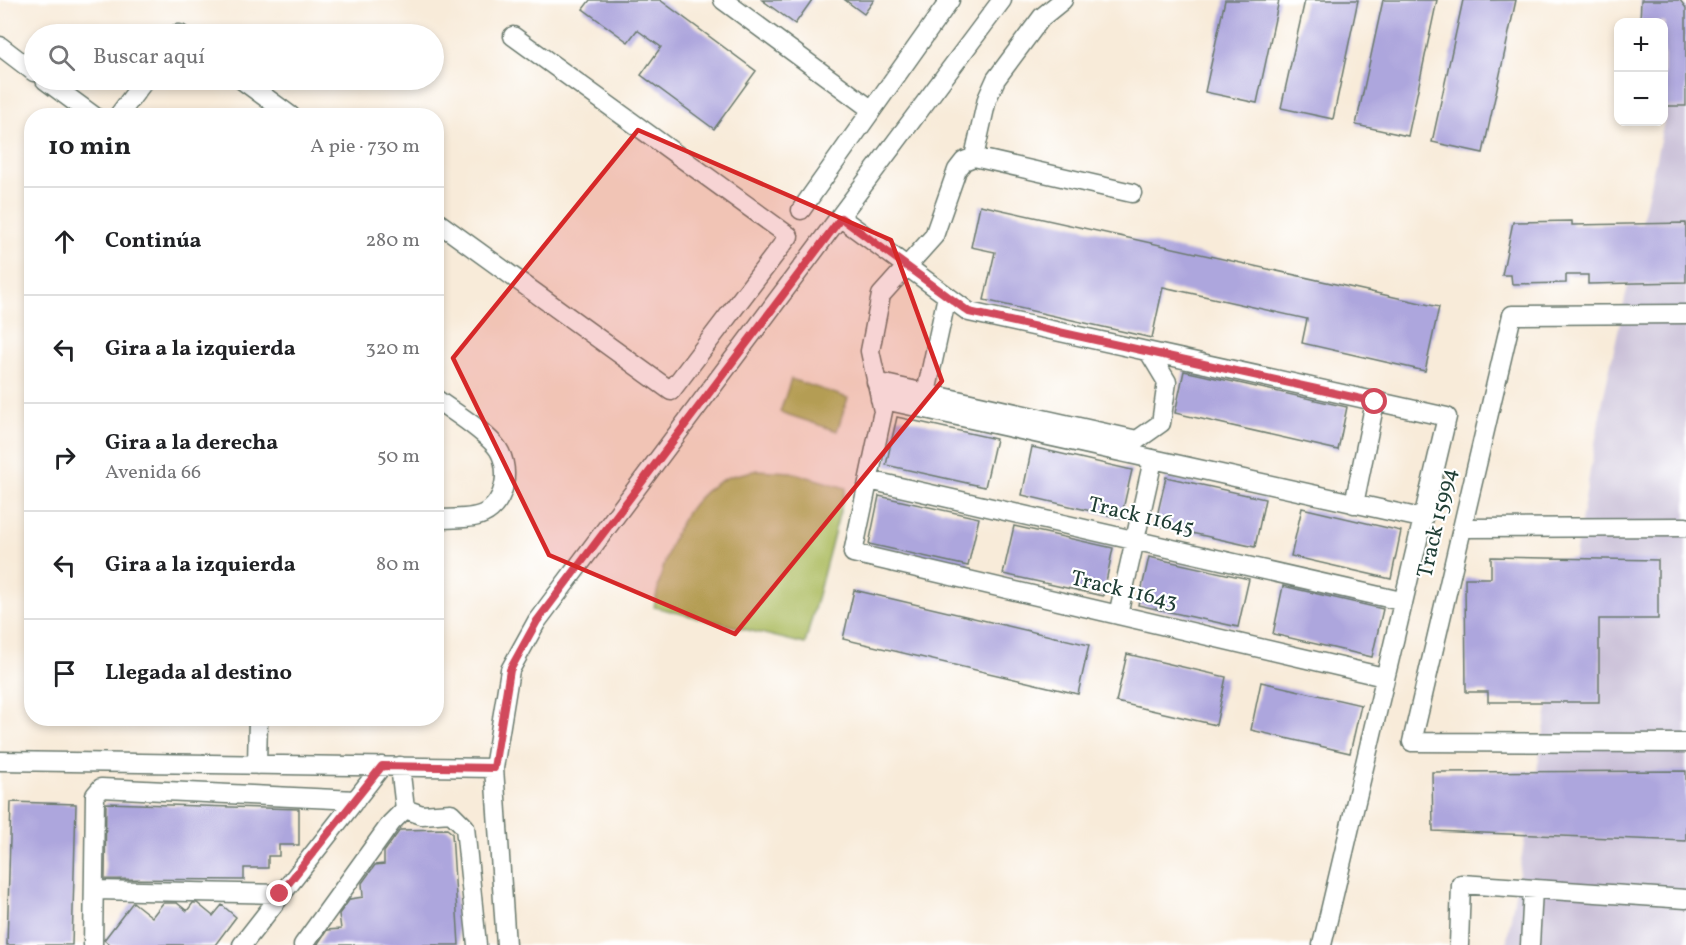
<!DOCTYPE html>
<html lang="es">
<meta charset="utf-8">
<style>
:root{--surface:#fff;--page:#f6f6f6;--text:#202124;--muted:#757577;--line:#e0e0e0}
body{margin:0;font-family:Vollkorn,serif;background:var(--page);color:var(--text)}
.controls{position:absolute;right:18px;top:18px;display:grid;overflow:hidden;border-radius:12px;box-shadow:0 3px 9px #0003}
.controls button{width:54px;height:54px;display:grid;place-items:center;padding:0;border:0;border-bottom:2px solid var(--line);background:var(--surface);color:var(--text);font:30px sans-serif}
.stop{position:absolute;width:18px;height:18px;margin:-14px;border:4px solid #d1495b;border-radius:50%;background:#fff}
.stop.end{background:#d1495b;border-color:#fff;box-shadow:0 2px 6px #0008}
.list{margin:0;padding:0;list-style:none}
h2{display:flex;justify-content:space-between;align-items:center;height:78px;margin:0;padding:0 24px;font-size:26px}
h2 small{font-size:20px;font-weight:400;color:var(--muted)}
.list li{display:grid;grid-template-columns:39px 1fr auto;gap:18px;align-items:center;box-sizing:border-box;height:108px;padding:0 24px;border-top:2px solid var(--line)}
.list b{display:block;font-size:22px;white-space:nowrap}
.list p{margin:0;font-size:20px;white-space:nowrap;color:var(--muted)}
.list em{font-size:20px;font-style:normal;color:var(--muted)}
.icon{flex:none;width:33px;height:33px;fill:none;stroke:currentColor;stroke-width:2;stroke-linecap:round;stroke-linejoin:round}
.map{position:relative;flex:none;width:1686px;height:945px;overflow:hidden}
.search{position:absolute;background:var(--surface);box-shadow:0 3px 9px #0003;left:24px;top:24px;width:420px;height:66px;display:flex;align-items:center;gap:15px;box-sizing:border-box;padding:0 21px;border-radius:33px;color:var(--muted);font-size:22px}
.panel{position:absolute;background:var(--surface);box-shadow:0 3px 9px #0003;left:24px;top:108px;width:420px;height:618px;border-radius:24px}
.map>svg:first-child{display:block}
</style>
<div class="map">
<svg width="1686" height="945" viewBox="0 0 1686 945">
<rect width="100%" height="100%" fill="#fff"/>
<filter id="ink" filterUnits="userSpaceOnUse"><feTurbulence type="fractalNoise" baseFrequency=".0167" numOctaves="2"/><feDisplacementMap in="SourceGraphic" scale="12" xChannelSelector="R" yChannelSelector="G"/><feConvolveMatrix kernelMatrix="1 2 1 2 8 2 1 2 1" color-interpolation-filters="sRGB"/></filter>
<filter id="wash" filterUnits="userSpaceOnUse"><feTurbulence type="fractalNoise" baseFrequency=".008" numOctaves="4" result="noise"/><feDisplacementMap in="SourceGraphic" scale="24" xChannelSelector="R" yChannelSelector="G"/><feGaussianBlur stdDeviation="1.35" result="paint"/><feColorMatrix in="noise" values="0 0 0 0 0 0 0 0 0 0 0 0 0 0 0 0 0 1.4 0 .05"/><feComposite in="paint" operator="in"/></filter>
<g filter="url(#wash)">
<rect width="100%" height="100%" fill="#f8ebd9"/>
<!-- industrial -->
<path fill="#c9bfd7" d="M1686,21V945H1506L1602,404Z"/>
<!-- green -->
<path fill="#acbb5e" stroke="#667c49" stroke-width="1.5" d="M791,379L848,398L837,431L780,412Z
M757,470L791,472L846,488L805,644L654,607C663,560 678,501 726,478C735,474 747,473 757,470Z"/>
<g id="blocks">
<!-- building -->
<path fill="#ada6dd" d="M590,0H660L756,71L714,129L641,75L661,47L637,30L628,42L583,9Z
M762,0H812L795,24Z
M845,0H874L864,14Z
M1225,0H1279L1257,103L1205,92Z
M1305,0H1358L1333,119L1281,108Z
M1383,0H1437L1408,136L1356,125Z
M1463,0H1516L1483,153L1432,142Z
M1641,0H1680L1686,8V106H1664V22H1640Z
M980,205L1439,307L1425,371L1302,343L1307,319L1163,287L1152,338L984,300L995,252L971,247Z
M1572,221V225L1686,223V282L1588,284V275H1566V283L1512,284L1511,275H1502L1513,222Z
M1184,371L1347,407L1338,450L1175,413Z
M897,417L996,439L985,487L886,465Z
M1032,447L1132,470L1121,518L1022,495Z
M1166,477L1265,499L1255,547L1155,525Z
M879,496L979,518L968,566L869,544Z
M1302,508L1401,531L1391,579L1291,556Z
M1014,526L1113,548L1103,596L1003,574Z
M1149,557L1249,579L1238,627L1138,605Z
M1491,557L1658,560V619H1599V702H1488V692H1466L1465,578H1491Z
M1283,586L1383,609L1372,657L1273,634Z
M854,590L1089,645L1078,694L843,639Z
M1127,654L1226,677L1216,725L1116,702Z
M1261,682L1361,705L1350,753L1251,730Z
M1686,771V841L1433,831L1432,772Z
M11,802L76,804L72,945H7Z
M106,803L299,809V845H279V856H268V868H244V880L105,879Z
M447,829L452,833L459,945H317L327,930L341,929L339,914L350,899L363,897L362,883L375,865L384,864V852L400,830Z
M133,902L152,917L163,903H177L187,911L193,903H197L213,916L222,905L236,917L215,945H110L104,940Z"/>
</g>
</g>
<g filter="url(#ink)">
<use href="#blocks" fill-opacity="0" stroke="#6b7a6e" stroke-width="1.5"/>
<g fill="none" stroke-linecap="round" stroke-linejoin="round">
<defs>
<path id="minor" d="M723,0L872,110
M177,34H180
M0,46L34,72
M45,80L94,116
M242,80L291,116
M118,116L145,80
M974,157L987,99L996,79L1042,17L1063,0
M1132,193L974,157L964,161L957,170L934,236L881,295L870,351L883,411L853,553L1384,677
M801,210L950,0
M841,218L969,312L1447,417L1322,945
M436,221L671,391L789,236L513,36
M1686,314L1512,315L1412,742L1686,743
M876,382L1137,440L1161,423L1167,382L1149,352
M926,393L947,296
M436,399C455,413 479,427 495,445C512,464 507,503 483,514C470,520 451,518 436,519
M880,399L1421,518
M869,480L1401,601
M1354,504L1375,402
M1462,528L1686,527
M1118,615L1153,460
M0,761L494,768
M257,765L258,718
M400,766L405,809L422,815L451,813L465,827L477,945
M95,890L281,894
M93,945L95,795L101,788L356,800
M242,945L382,766
M303,945L391,823L405,809
M506,945L494,768L510,670L537,621L1002,0
M1459,945L1461,884L1686,899
M1530,945L1533,889"/>
</defs>
<!-- minor casing -->
<use href="#minor" stroke="#6b7a6e" stroke-width="21"/>
<!-- minor -->
<use href="#minor" stroke="#fff" stroke-width="18"/>
</g>
</g>
<g fill="none" stroke-linecap="round" stroke-linejoin="round" filter="url(#ink)">
<!-- route -->
<path stroke="#d1495b" stroke-width="8" d="M280,894L382,766L494,768L510,670L537,621L841,218L969,312L1375,402"/>
</g>
<!-- marked area -->
<path fill="#d62828" fill-opacity="0.2" stroke="#d62828" stroke-width="4.5" stroke-linejoin="round" d="M638,130L891,240L942,381L735,634L549,555L453,358Z"/>
<g text-anchor="middle" dominant-baseline="central" stroke-width="4.5" stroke-linejoin="round" paint-order="stroke">
<!-- street labels -->
<g font-size="22" fill="#1f3d34" stroke="#fff">
<text transform="translate(1141 517) rotate(13)">Track 11645</text>
<text transform="translate(1438 523) rotate(-77)">Track 15994</text>
<text transform="translate(1124 591) rotate(13)">Track 11643</text>
</g>
</g>
</svg>
<div class="controls">
<button>+</button>
<button>−</button>
</div>
<div class="stop" style="left:1375px;top:402px"></div>
<div class="stop end" style="left:280px;top:894px"></div>
<div class="search"><svg class="icon" aria-label="search" viewBox="0 0 24 24"><circle cx="10" cy="10" r="6"/><path d="M15 15l6 6"/></svg>Buscar aquí</div>
<section class="panel">
<h2>10 min<small>A pie · 730 m</small></h2>
<ul class="list">
<li><svg class="icon" aria-label="ahead" viewBox="0 0 24 24"><path d="M12 20V5M6 11l6-6 6 6"/></svg><div><b>Continúa</b></div><em>280 m</em></li>
<li><svg class="icon" aria-label="left" viewBox="0 0 24 24"><path d="M17 20v-9H6M10 6l-5 5 5 5"/></svg><div><b>Gira a la izquierda</b></div><em>320 m</em></li>
<li><svg class="icon" aria-label="right" viewBox="0 0 24 24"><path d="M7 20v-9h11M14 6l5 5-5 5"/></svg><div><b>Gira a la derecha</b><p>Avenida 66</p></div><em>50 m</em></li>
<li><svg class="icon" aria-label="left" viewBox="0 0 24 24"><path d="M17 20v-9H6M10 6l-5 5 5 5"/></svg><div><b>Gira a la izquierda</b></div><em>80 m</em></li>
<li><svg class="icon" aria-label="arrive" viewBox="0 0 24 24"><path d="M6 21V4h12l-3 4 3 4H6"/></svg><div><b>Llegada al destino</b></div></li>
</ul>
</section>
</div>
